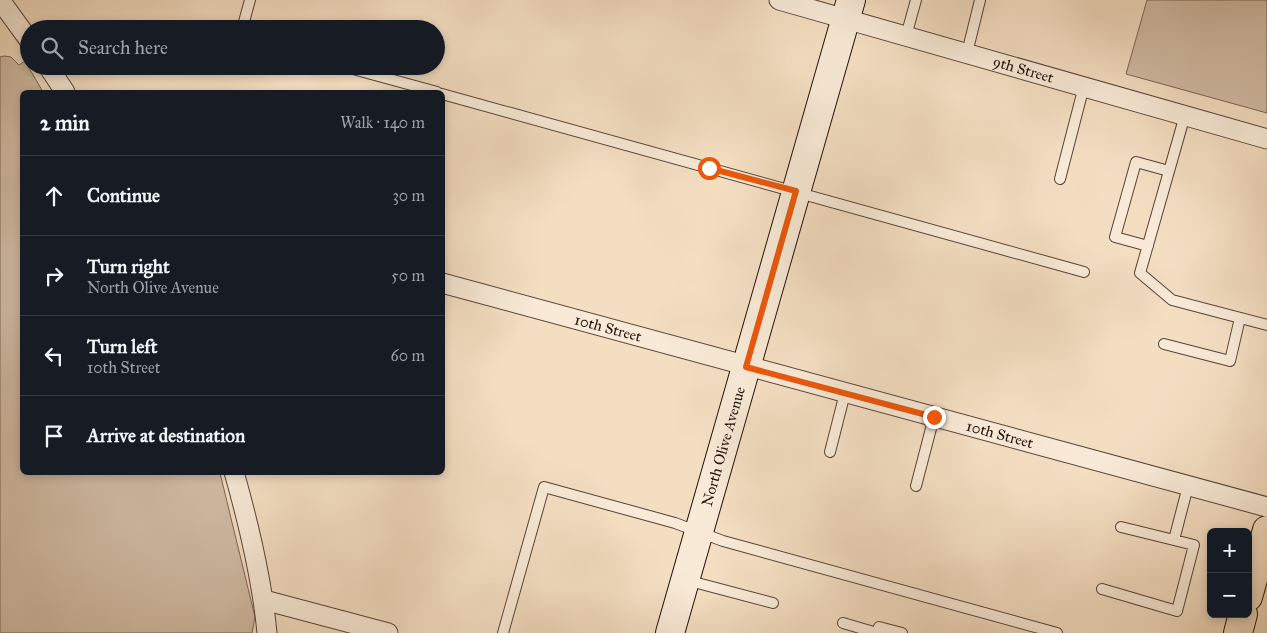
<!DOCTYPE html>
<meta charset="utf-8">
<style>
:root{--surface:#171b24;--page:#242831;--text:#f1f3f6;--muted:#9ea1a6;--line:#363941}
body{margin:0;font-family:"IM FELL Great Primer",serif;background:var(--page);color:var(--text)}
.controls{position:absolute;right:15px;bottom:15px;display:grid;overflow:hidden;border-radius:8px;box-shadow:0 2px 8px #0003}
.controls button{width:45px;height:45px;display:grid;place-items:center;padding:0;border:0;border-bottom:1px solid var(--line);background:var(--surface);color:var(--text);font:25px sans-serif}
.stop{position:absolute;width:15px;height:15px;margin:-11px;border:4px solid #ea580c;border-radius:50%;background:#fff}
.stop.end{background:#ea580c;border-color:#fff;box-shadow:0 1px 5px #0008}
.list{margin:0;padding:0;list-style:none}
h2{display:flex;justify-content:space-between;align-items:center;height:65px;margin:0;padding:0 20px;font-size:21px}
h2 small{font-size:16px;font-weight:400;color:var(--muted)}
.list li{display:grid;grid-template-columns:32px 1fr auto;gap:15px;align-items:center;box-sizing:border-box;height:80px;padding:0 20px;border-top:1px solid var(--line)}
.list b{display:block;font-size:19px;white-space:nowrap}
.list p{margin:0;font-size:16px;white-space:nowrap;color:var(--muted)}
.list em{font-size:16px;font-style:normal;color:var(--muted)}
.icon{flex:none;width:28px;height:28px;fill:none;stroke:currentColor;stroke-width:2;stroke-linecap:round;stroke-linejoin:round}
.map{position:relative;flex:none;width:1267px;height:633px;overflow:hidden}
.search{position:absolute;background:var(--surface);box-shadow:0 2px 8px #0003;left:20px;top:20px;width:425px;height:55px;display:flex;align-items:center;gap:12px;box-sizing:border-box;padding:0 18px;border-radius:28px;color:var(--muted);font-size:19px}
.panel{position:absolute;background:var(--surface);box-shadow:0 2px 8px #0003;left:20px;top:90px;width:425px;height:385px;border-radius:8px}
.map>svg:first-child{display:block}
</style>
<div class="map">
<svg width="1267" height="633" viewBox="0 0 1267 633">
<rect width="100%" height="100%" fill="#f4dec2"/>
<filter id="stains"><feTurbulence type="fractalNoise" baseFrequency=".004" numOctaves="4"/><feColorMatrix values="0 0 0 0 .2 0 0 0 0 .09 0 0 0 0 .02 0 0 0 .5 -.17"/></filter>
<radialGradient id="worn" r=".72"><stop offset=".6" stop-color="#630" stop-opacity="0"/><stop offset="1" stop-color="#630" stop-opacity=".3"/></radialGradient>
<!-- green -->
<path fill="#d0bba3" stroke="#7a6657" d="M1147,0H1267V113L1126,74Z
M4,56L11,57L19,65L25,61L43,92H22V472L220,473L255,617L252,633H0V57Z"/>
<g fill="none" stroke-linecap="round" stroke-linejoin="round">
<defs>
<path id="lane" d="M242,29L250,0
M906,36L916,0
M967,53L980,0
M342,66L437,92
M442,94L1084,272
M1185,115L1140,273L1172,300L1267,325
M1060,179L1084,86
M1148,246L1115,237L1136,162L1169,171
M1164,344L1230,361L1240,318
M830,452L845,393
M916,486L934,417
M1121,527L1174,540
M686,580L773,603
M1102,589L1177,611L1194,545L1174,540L1188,486
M843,623L877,633L879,627L902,633
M503,633L544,487L675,523L723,541L1057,633"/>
<g id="street">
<path d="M0,0L29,40"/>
<path id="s1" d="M779,0L1267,139"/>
<path d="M48,66L65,92"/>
<path id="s2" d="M442,283L1267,507"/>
<path d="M234,472C249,525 262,579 267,633"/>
<path d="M264,600L388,633"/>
</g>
<g id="secondary">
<path id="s3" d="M670,633L851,0"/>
</g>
<path id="primary" d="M1248,597L1267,530
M1238,633L1243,614"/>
</defs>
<!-- lane casing -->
<use href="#lane" stroke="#574439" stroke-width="12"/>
<!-- street casing -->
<use href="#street" stroke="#574439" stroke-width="21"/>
<!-- secondary casing -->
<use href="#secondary" stroke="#23110b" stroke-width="30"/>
<!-- primary casing -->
<use href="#primary" stroke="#23110b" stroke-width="30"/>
<!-- lane -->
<use href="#lane" stroke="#f8ead7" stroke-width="10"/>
<!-- street -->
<use href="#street" stroke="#f8ead7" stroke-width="19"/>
<!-- secondary -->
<use href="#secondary" stroke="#f8ead7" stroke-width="28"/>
<!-- primary -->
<use href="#primary" stroke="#f4dec2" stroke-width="28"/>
</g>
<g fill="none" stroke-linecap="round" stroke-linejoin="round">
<!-- route -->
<path stroke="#ea580c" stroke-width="6" d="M709,168L796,191L746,367L934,417"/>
</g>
<g text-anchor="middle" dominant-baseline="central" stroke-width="4" stroke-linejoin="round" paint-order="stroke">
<!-- street labels -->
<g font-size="15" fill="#23110b" stroke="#f8ead7">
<text stroke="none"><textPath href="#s1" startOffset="254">9th Street</textPath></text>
<text stroke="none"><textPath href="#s2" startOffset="172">10th Street</textPath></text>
<text stroke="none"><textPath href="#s2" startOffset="578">10th Street</textPath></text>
<text stroke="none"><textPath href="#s3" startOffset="194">North Olive Avenue</textPath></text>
</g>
</g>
<rect width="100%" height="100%" filter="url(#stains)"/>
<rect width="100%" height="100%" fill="url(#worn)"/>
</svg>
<div class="controls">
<button>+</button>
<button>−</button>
</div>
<div class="stop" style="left:709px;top:168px"></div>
<div class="stop end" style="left:934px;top:417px"></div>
<div class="search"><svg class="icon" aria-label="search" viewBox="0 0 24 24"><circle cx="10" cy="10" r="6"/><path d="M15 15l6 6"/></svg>Search here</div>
<section class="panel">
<h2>2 min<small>Walk · 140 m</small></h2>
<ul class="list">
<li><svg class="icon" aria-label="ahead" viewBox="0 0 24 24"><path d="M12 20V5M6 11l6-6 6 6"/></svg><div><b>Continue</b></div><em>30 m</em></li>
<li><svg class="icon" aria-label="right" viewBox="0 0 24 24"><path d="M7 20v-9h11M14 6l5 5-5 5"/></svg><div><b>Turn right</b><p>North Olive Avenue</p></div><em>50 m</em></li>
<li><svg class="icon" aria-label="left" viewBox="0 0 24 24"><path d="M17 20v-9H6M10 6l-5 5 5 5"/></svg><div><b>Turn left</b><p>10th Street</p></div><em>60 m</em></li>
<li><svg class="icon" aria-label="arrive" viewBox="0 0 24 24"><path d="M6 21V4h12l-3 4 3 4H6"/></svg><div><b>Arrive at destination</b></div></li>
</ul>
</section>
</div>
